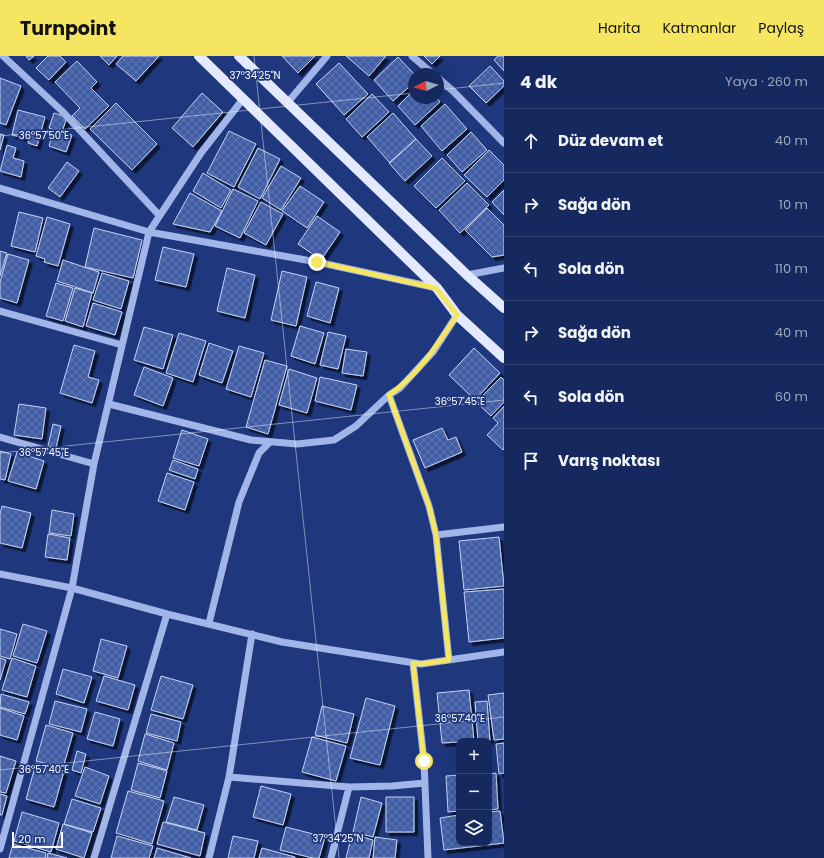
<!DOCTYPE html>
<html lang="tr">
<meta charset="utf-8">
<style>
:root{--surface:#16295e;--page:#1f3164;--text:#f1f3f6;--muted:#9ea6bc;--line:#354573;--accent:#f6e560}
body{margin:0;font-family:Poppins,sans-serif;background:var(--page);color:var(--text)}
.controls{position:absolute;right:12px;bottom:12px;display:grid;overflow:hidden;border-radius:8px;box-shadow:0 4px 16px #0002}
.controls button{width:36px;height:36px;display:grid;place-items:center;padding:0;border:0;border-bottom:1px solid var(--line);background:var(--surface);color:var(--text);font:20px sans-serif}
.compass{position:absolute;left:408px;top:12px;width:36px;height:36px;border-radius:50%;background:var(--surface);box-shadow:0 4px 16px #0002;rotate:264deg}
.scale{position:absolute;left:12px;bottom:10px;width:51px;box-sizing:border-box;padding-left:4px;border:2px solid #fff;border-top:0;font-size:11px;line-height:14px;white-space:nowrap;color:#fff;-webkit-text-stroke:3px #1e377d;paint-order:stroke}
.stop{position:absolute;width:12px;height:12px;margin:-9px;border:3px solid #f6e560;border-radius:50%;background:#fff}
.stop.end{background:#f6e560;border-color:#fff;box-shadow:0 1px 4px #0008}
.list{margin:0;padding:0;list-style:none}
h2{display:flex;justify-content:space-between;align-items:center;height:52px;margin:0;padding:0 16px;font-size:17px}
h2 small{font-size:13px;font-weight:400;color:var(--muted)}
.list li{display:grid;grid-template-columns:26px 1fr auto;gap:12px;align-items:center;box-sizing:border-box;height:64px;padding:0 16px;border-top:1px solid var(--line)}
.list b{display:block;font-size:15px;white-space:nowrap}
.list em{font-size:13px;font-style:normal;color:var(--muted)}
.icon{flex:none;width:22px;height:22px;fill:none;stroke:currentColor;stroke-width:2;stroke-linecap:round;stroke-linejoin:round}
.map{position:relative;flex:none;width:504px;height:802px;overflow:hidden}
header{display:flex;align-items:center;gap:24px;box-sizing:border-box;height:56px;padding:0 20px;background:var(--accent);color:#111}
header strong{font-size:19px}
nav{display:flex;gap:22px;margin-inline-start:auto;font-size:14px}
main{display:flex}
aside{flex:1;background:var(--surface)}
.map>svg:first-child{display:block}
</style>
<header>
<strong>Turnpoint</strong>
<nav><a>Harita</a><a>Katmanlar</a><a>Paylaş</a></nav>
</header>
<main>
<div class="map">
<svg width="504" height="802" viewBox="0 0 504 802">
<defs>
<pattern id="building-cross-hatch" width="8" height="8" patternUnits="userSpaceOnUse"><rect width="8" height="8" fill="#425ea5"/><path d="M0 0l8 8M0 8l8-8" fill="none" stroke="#5e76b2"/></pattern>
<filter id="shadow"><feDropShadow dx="3.5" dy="3.5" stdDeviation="0" flood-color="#0009"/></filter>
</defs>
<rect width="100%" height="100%" fill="#1e377d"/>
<!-- building -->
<path fill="url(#building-cross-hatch)" stroke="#c5d3f6" filter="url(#shadow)" d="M26,0H34L29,4Z
M48,0H60L66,6L49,24L36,12Z
M100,0H117L109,9Z
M123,0H159L136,25L116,8Z
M282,0H315L298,17Z
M346,0H386L369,20Z
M424,0H440L432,8Z
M498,0H504V15L494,4Z
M398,1L414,18V42H437L440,46L415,69L398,50L413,35L409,31L393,45L374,24Z
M77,5L97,26L91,32L109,50L85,73L72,60L80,52L55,26Z
M339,7L368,38L344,59L316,28Z
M490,10L504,25V30L486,47L469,30Z
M0,22L21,30L6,69L0,67Z
M202,37L223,56L193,91L172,72Z
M372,38L389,56L362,81L346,63Z
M116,47L157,88L132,114L90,73Z
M445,48L467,73L442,95L421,70Z
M18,54L45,61L37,90L28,87L29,83L12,79Z
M54,57L67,61L62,76L72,79L66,96L49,90L54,74L49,72Z
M393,57L416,83L390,107L367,81Z
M229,75L256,88L234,131L207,117Z
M471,76L487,94L462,116L447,99Z
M0,78L4,79L0,94Z
M416,83L432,100L405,125L389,107Z
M7,89L16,92L13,102L24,105L21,121L0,115Z
M258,92L280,103L260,143L238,131Z
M489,94L504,109V124L487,141L464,119Z
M442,102L465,125L436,152L414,130Z
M67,106L79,115L60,141L48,132Z
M281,110L301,122L281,154L262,142Z
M203,117L231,134L221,152L193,135Z
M467,127L489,149L460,177L439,154Z
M300,130L324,146L307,172L282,155Z
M233,133L258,145L240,182L215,170Z
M504,134V159L492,146Z
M190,137L222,155L210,176L173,168Z
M261,146L283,158L266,189L244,177Z
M487,152L504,169V199L492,201L465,174Z
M19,156L43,162L35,196L11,190Z
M317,160L340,176L321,204L298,188Z
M47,161L70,168L58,210L44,206L45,203L36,200Z
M94,172L142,184L133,222L85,211Z
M163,191L194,198L186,231L155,224Z
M0,195L7,197L0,220Z
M8,198L29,204L17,247L0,242V226Z
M63,204L99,216L93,237L57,225Z
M227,212L255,219L245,262L217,255Z
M282,215L307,221L296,270L271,264Z
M102,217L129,225L121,253L93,244Z
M316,226L339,232L330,267L307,260Z
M56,227L73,232L63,265L46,260Z
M75,232L92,237L83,271L65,265Z
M93,247L122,256L115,279L86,270Z
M300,270L324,277L315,308L291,300Z
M144,271L173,279L163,313L134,304Z
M328,276L346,280L338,313L320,309Z
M179,277L206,285L193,326L166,317Z
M209,287L233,295L222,327L199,319Z
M74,289L95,295L88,321L99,324L92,347L60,337Z
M239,290L264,297L251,341L226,333Z
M474,292L500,317L475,344L449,319Z
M346,293L367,296L363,320L342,317Z
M265,304L287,310L268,378L246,371Z
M144,311L173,322L163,350L134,339Z
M289,313L317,322L307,357L279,349Z
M320,321L357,329L351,354L315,345Z
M501,321L504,324V346L491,360L476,346Z
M19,348L46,352L42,383L14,379Z
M504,350V393L503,394L487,379L498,367L493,362Z
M53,368L61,370L56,392L48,390Z
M442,372L448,384L456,381L462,396L425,412L413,384Z
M182,374L208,383L199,410L173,402Z
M0,395L11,398L5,424L0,423Z
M17,396L44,405L36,433L8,425Z
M173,404L198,413L195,423L169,414Z
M167,417L194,426L185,454L158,445Z
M2,450L31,457L22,492L0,487V458Z
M52,454L74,458L71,480L49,477Z
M48,478L70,482L67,504L45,501Z
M499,481L504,530L464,534L459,485Z
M504,533V582L469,586L464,536Z
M23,568L47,575L37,607L13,600Z
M0,573L17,578L10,603L0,600Z
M101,583L127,590L118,622L93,615Z
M0,602L6,604L0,624Z
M12,602L36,610L27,641L2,634Z
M63,613L92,621L84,647L56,638Z
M104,620L135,629L128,654L96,645Z
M161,620L193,629L183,663L151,654Z
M469,634L474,685L442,687L437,637Z
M504,637V683L494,684L488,639Z
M1,638L29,646L25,658L0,651Z
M366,642L395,650L380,709L350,702Z
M55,645L87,653L81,676L49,668Z
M487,645L490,685H478L475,646Z
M322,650L354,658L347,687L315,679Z
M0,652L24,660L17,684L0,679Z
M95,656L120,663L113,690L87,683Z
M151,658L181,666L177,685L146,677Z
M46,669L73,677L63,712L36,705Z
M145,678L174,687L167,714L138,705Z
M312,681L346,690L336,725L302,716Z
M504,687V717L499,718L496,688Z
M77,695L86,698L81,717L72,714Z
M0,700L16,705L6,737L0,736Z
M36,707L64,715L54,751L26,743Z
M138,707L167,715L160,742L131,734Z
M85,711L109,720L100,748L75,740Z
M496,717L498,753L489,754V718Z
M459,719V755L448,756L446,720Z
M261,730L291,738L283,769L253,761Z
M128,735L164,745L152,788L116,777Z
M0,738L7,740L2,759H0Z
M174,741L204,749L197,774L166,766Z
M361,741L382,747L373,781L353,776Z
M386,741H414V776H386Z
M72,743L101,752L93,776L64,768Z
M500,755L504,787L444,794L440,762L459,759V787H489V756Z
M22,756L59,767L51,796L14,785Z
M163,766L205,777L200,800L157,788Z
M63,768L92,777L84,802L56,793Z
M286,771L325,781L319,802H313L280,794Z
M352,778L373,784L369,802H346Z
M117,780L153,790L149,802H111Z
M233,780L258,785L254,802H228Z
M375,781L397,784L395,802H373Z
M13,788L46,797L45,802H9Z
M157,792L191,802H154Z
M262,792L295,801V802H259Z
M48,797L67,802H47Z"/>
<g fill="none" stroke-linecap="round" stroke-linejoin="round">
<!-- minor -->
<path stroke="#a1b5e8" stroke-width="7" d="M3,0L62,55L159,159
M412,0L433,18
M438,22L453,35L504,87
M288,46L327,0
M0,132L149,176L317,206L437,232
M467,219L504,212
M0,255L122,289
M389,339L429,450L436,479L449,604
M109,348L251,384L297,388L334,384L356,370L389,339L400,332L433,296L457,259
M0,381L94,408
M436,479L504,471
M0,518L72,532L167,558L282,586L421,608L504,596
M209,567L239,446L259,397L270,386
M413,607L424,705L428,802
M229,721L349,731L392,730L425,727
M0,793L72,532L94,408L149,176L201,97L243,43
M94,802L167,558
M209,802L229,721L252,578
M331,802L349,731"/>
<!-- major -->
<path stroke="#e3e9fe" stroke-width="10" d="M199,0L437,232L457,259L504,302
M239,0L467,219L504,252"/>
</g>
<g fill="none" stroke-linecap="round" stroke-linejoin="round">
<!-- route -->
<path stroke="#f6e560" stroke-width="5" d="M317,206L436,232L457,259C438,288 418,319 389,339L429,450L436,479L449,604L421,608L413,607L424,705"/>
</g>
<!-- ticks -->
<path fill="none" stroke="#fff" stroke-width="1" stroke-opacity="0.45" d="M254,0L339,802M438,34L504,27M0,80L414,37M0,397L504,344M0,714L504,661"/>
<g font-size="10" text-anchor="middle" fill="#fff" stroke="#1e377d" stroke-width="3.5" stroke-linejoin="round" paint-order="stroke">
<text x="255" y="23">37°34'25"N</text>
<text x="44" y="83">36°57'50"E</text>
<text x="460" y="349">36°57'45"E</text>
<text x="44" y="400">36°57'45"E</text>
<text x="460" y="666">36°57'40"E</text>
<text x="44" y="717">36°57'40"E</text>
<text x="338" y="786">37°34'25"N</text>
</g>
</svg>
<div class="controls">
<button>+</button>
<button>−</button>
<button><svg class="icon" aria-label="layers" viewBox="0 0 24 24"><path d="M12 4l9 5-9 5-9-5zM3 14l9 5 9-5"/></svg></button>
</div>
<svg class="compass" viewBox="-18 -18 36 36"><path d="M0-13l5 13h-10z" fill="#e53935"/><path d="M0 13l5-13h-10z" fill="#9ea6bc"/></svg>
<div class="scale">20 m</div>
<div class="stop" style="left:424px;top:705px"></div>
<div class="stop end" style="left:317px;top:206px"></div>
</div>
<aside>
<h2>4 dk<small>Yaya · 260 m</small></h2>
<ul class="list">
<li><svg class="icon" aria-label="ahead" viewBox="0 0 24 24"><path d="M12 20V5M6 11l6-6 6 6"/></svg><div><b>Düz devam et</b></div><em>40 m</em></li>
<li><svg class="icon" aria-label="right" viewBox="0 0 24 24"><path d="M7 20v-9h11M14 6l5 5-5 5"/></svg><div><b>Sağa dön</b></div><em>10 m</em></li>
<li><svg class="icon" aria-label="left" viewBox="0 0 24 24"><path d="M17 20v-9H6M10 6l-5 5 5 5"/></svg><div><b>Sola dön</b></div><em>110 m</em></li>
<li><svg class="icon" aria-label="right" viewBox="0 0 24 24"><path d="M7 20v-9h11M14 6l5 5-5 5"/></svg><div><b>Sağa dön</b></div><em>40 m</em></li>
<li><svg class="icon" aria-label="left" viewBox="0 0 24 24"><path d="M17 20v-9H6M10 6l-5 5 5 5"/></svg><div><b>Sola dön</b></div><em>60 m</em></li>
<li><svg class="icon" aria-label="arrive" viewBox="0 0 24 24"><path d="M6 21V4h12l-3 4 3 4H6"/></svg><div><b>Varış noktası</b></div></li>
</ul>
</aside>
</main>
